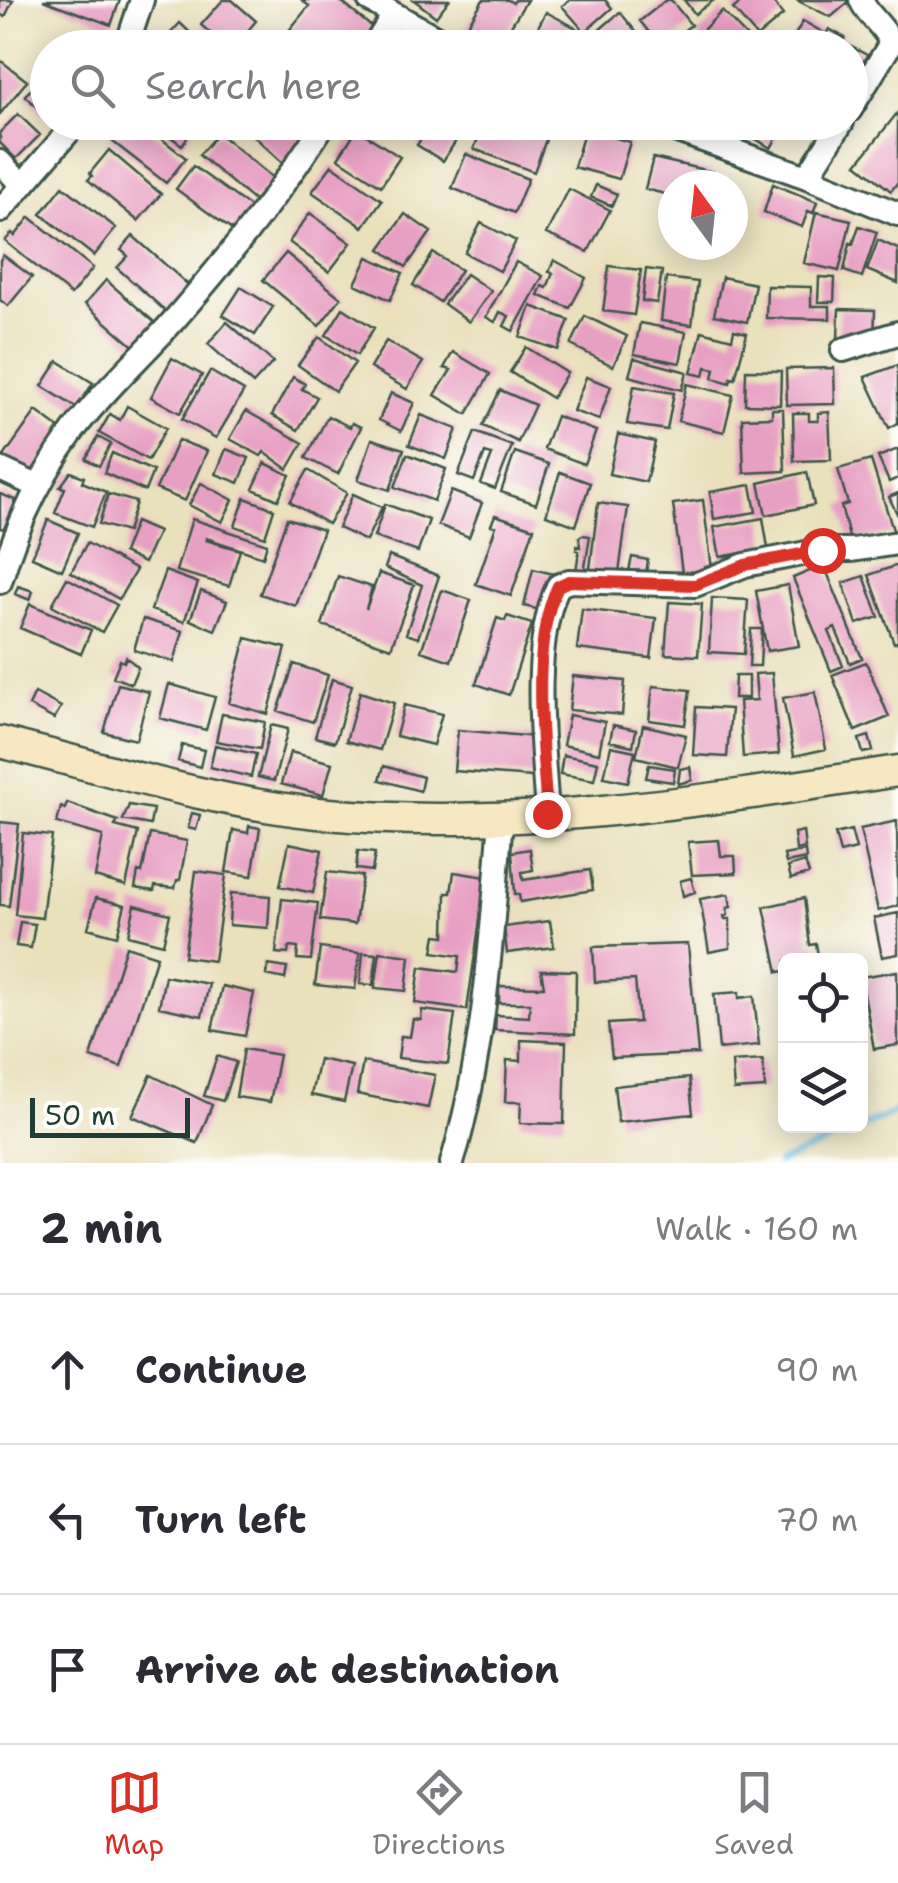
<!DOCTYPE html>
<meta charset="utf-8">
<style>
:root{--surface:#fff;--page:#f2f2f3;--text:#2b2b33;--muted:#7c7c81;--line:#e1e1e2;--accent:#d93025}
body{margin:0;font-family:"Shantell Sans",sans-serif;background:var(--page);color:var(--text)}
.controls{position:absolute;right:30px;bottom:30px;display:grid;overflow:hidden;border-radius:15px;box-shadow:0 5px 25px #0003}
.controls button{width:90px;height:90px;display:grid;place-items:center;padding:0;border:0;border-bottom:2px solid var(--line);background:var(--surface);color:var(--text);font:50px sans-serif}
.compass{position:absolute;left:658px;top:170px;width:90px;height:90px;border-radius:50%;background:var(--surface);box-shadow:0 5px 25px #0003;rotate:345deg}
.scale{position:absolute;left:30px;bottom:25px;width:160px;box-sizing:border-box;padding-left:10px;border:5px solid #1f3d34;border-top:0;font-size:28px;line-height:35px;white-space:nowrap;color:#1f3d34;-webkit-text-stroke:8px #fdfcf7;paint-order:stroke}
.stop{position:absolute;width:30px;height:30px;margin:-22px;border:8px solid #d93025;border-radius:50%;background:#fff}
.stop.end{background:#d93025;border-color:#fff;box-shadow:0 2px 10px #0008}
.list{margin:0;padding:0;list-style:none}
h2{display:flex;justify-content:space-between;align-items:center;height:130px;margin:0;padding:0 40px;font-size:42px}
h2 small{font-size:32px;font-weight:400;color:var(--muted)}
.list li{display:grid;grid-template-columns:65px 1fr auto;gap:30px;align-items:center;box-sizing:border-box;height:150px;padding:0 40px;border-top:2px solid var(--line)}
.list b{display:block;font-size:38px;white-space:nowrap}
.list em{font-size:32px;font-style:normal;color:var(--muted)}
.icon{flex:none;width:55px;height:55px;fill:none;stroke:currentColor;stroke-width:2;stroke-linecap:round;stroke-linejoin:round}
.map{position:relative;flex:none;width:898px;height:1163px;overflow:hidden}
.search{position:absolute;background:var(--surface);box-shadow:0 5px 25px #0003;left:30px;right:30px;top:30px;height:110px;display:flex;align-items:center;gap:25px;box-sizing:border-box;padding:0 35px;border-radius:55px;color:var(--muted);font-size:38px}
.sheet{height:580px;background:var(--surface)}
nav{display:flex;justify-content:space-around;align-items:center;box-sizing:border-box;height:140px;border-top:2px solid var(--line);background:var(--surface);font-size:28px;color:var(--muted)}
nav a{display:grid;justify-items:center;gap:5px}
nav .on{color:var(--accent)}
.map>svg:first-child{display:block}
</style>
<div class="map">
<svg width="898" height="1163" viewBox="0 0 898 1163">
<rect width="100%" height="100%" fill="#fdfcf7"/>
<filter id="ink" filterUnits="userSpaceOnUse"><feTurbulence type="fractalNoise" baseFrequency=".01" numOctaves="2"/><feDisplacementMap in="SourceGraphic" scale="20" xChannelSelector="R" yChannelSelector="G"/><feConvolveMatrix kernelMatrix="1 2 1 2 8 2 1 2 1" color-interpolation-filters="sRGB"/></filter>
<filter id="wash" filterUnits="userSpaceOnUse"><feTurbulence type="fractalNoise" baseFrequency=".0048" numOctaves="4" result="noise"/><feDisplacementMap in="SourceGraphic" scale="40" xChannelSelector="R" yChannelSelector="G"/><feGaussianBlur stdDeviation="2.25" result="paint"/><feColorMatrix in="noise" values="0 0 0 0 0 0 0 0 0 0 0 0 0 0 0 0 0 1.4 0 .05"/><feComposite in="paint" operator="in"/></filter>
<g filter="url(#wash)">
<rect width="100%" height="100%" fill="#e9e0bc"/>
<g fill="none" stroke-linecap="round" stroke-linejoin="round">
<!-- stream -->
<path stroke="#63bae0" stroke-width="6" d="M778,1163L898,1111"/>
</g>
<g id="blocks">
<!-- building -->
<path fill="#e89fc4" d="M0,0H13L5,17L0,14Z
M43,0H120L111,25Z
M223,0H232L256,21L233,48H227L201,25Z
M302,0H339L379,33L367,48H302L286,34L309,6Z
M414,0H449L436,17Z
M483,0H508L513,3L515,0H527L497,48H484L462,34Z
M570,0H605L612,8L585,32L562,6Z
M666,0H671L691,25L662,48L640,21Z
M684,0H714L695,14Z
M744,0H771L783,15L757,37L733,9Z
M796,0H851L831,17Z
M722,11L747,37L736,48H708L697,36Z
M546,12L576,28L565,48H527Z
M620,12L637,33L619,48H600L591,37Z
M803,21L826,34L829,29L845,38L842,42L867,55L850,86V48H791L790,44Z
M180,23L206,48H157Z
M69,38L84,48H63Z
M0,60L27,81L0,114Z
M48,74V119L25,95Z
M898,112V182L891,191L857,164Z
M18,114L40,135L16,159L0,143V132Z
M120,122H140L186,158L166,183L108,138Z
M150,122H198L182,145Z
M239,122H287L307,142L285,165Z
M431,122H468L443,161L417,145Z
M484,122H509L547,137L534,172L474,149Z
M734,122H785L771,148L732,125Z
M357,129L400,157L381,186L338,158Z
M585,129L630,142L619,179L574,167Z
M218,133L273,178L254,201L199,155Z
M109,150L161,194L138,221L88,180L92,176L90,173Z
M466,154L528,179L514,213L452,188Z
M653,158L713,172L710,185H673V196L645,189Z
M332,165L382,200L363,227L312,192Z
M193,166L253,209L236,233L176,189Z
M773,184L817,202L813,213L808,211L802,227L764,212Z
M596,185L617,194L612,206L591,197Z
M63,186L116,228L94,256L41,214Z
M569,189L610,210L588,252L546,234Z
M816,212L851,220L839,271L804,263Z
M310,213L351,243L329,272L289,242Z
M405,214L431,232L406,267L380,249Z
M30,217L93,268L71,295L5,241L12,233L15,236Z
M481,223L516,241L500,271L465,253Z
M859,226L877,232L862,277L844,271L850,243L853,244Z
M133,236L193,289L170,315L117,268L128,256L121,250Z
M878,240L898,249V283L867,270Z
M286,253L341,298L319,326L263,280Z
M433,253L461,270L440,302L413,285Z
M3,255L32,277L8,306L0,300V260Z
M368,257L403,273L390,300L355,284Z
M554,260L586,278L570,308L538,295L542,286L547,288L553,273L549,272Z
M516,262L543,276L513,331L504,326L509,316L500,312L495,322L486,317Z
M609,266L641,270L634,315L603,311Z
M646,269L662,271L657,303L642,301Z
M466,274L491,291L469,322L444,304Z
M722,277L755,284L747,322L714,315Z
M819,277L835,278L834,302H818Z
M666,278L698,282L692,325L661,321Z
M106,280L160,327L139,351L85,304Z
M767,286L811,287V306H830V319L766,318Z
M241,287L273,307L255,335L223,315Z
M531,306L569,320L558,350L520,337Z
M343,308L374,328L357,355L326,335Z
M839,309L875,310L874,341L838,339Z
M585,316L627,336L613,366L571,345Z
M227,322L273,362L253,384L208,344Z
M640,323L686,332L680,363L634,354Z
M734,330L747,333L735,379L731,378L730,383L713,378L715,369L706,367L704,376L691,373L702,331L732,339Z
M319,337L355,363L335,391L298,365Z
M386,341L423,362L407,389L370,368Z
M526,347L567,373L552,398L510,372Z
M453,352L490,374L467,414L435,395L451,370L444,368Z
M172,358L202,375L180,413L151,397Z
M634,358L687,372L682,390L629,376Z
M58,361L93,383L77,408L42,386Z
M898,365V423L889,428L865,377Z
M834,368L835,404L787,405L786,369Z
M746,370L781,371L780,405L745,404Z
M210,371L244,391L216,438L182,419Z
M293,377L305,384L302,389L317,397L298,430L272,415Z
M586,377L611,386L599,420L573,411Z
M687,384L733,395L724,432L678,421Z
M634,386L674,393L667,430L627,424Z
M500,390L535,405L518,442L483,426Z
M391,393L414,403L401,431L379,420Z
M127,406L166,428L148,460L99,433L110,414L120,420Z
M772,409H783L785,471L744,473L742,418L772,417Z
M36,411L66,433L30,485L0,462Z
M246,411L303,443L288,469L264,452L261,456L230,439Z
M829,412L831,460L794,461L793,413H809V421H818V413Z
M421,415L457,429L446,459L409,445Z
M328,416L350,427L352,423L361,427L338,474L306,458Z
M556,416L596,431L584,464L544,449Z
M475,432L512,446L495,489L481,484L492,455L485,453L474,481L458,475Z
M618,434L655,442L646,482L609,474Z
M98,437L111,444L99,466L86,459Z
M372,439L404,449L390,490L358,480Z
M178,440L207,451L185,501L156,489Z
M226,449L249,458L239,483L216,474Z
M898,449V478L889,482L878,457Z
M515,452L549,464L536,504L501,492Z
M112,453L153,471L145,491L104,473Z
M407,454L446,469L434,501L395,487Z
M871,460L894,533L850,541L841,506L848,504L838,469Z
M265,463L290,475L278,500L253,489Z
M308,470L347,493L328,524L290,502Z
M71,472L84,477L82,482L106,492L92,527L55,513L65,488L60,487Z
M560,472L590,483L576,526L546,515Z
M807,472L814,505L766,515L759,483Z
M201,483L233,500L222,522L189,505Z
M751,485L756,512L714,519L710,492Z
M451,491L482,503L469,537L438,525Z
M898,493V516L889,497Z
M0,494L16,500L4,529L0,528Z
M108,494L136,502L127,532L99,524Z
M353,494L382,507L366,541L338,528Z
M245,498L274,509L265,537L235,526Z
M703,500L712,569L682,573L673,504Z
M598,503L628,507L618,580L589,577Z
M385,504L429,520L418,552L374,537Z
M495,515L534,528L511,596L476,584L496,526L491,525Z
M287,518L323,530L296,606L260,594Z
M763,518L768,548L720,557L714,527Z
M192,519L267,544L263,557L206,538V540L240,550L229,586L176,571Z
M48,520L78,533L62,570L32,557Z
M135,522L158,532L144,563L123,553Z
M582,535L590,536L583,580L575,578L579,551L576,550L577,546L580,547L579,537Z
M87,543L136,570L119,599L71,572Z
M389,556L439,576L418,638L406,634L422,585L385,568Z
M632,557L648,560L645,579L628,576Z
M824,565L862,658L850,663L835,628L829,631L843,666L831,671L793,578Z
M898,565V642L894,643L869,575Z
M533,569L566,577L557,614L524,606Z
M165,571L198,583L184,622L151,610Z
M379,573L414,585L391,648L322,625L338,576L372,587L366,609Z
M864,576L879,617L857,624L843,583Z
M67,578L117,605L102,632L52,605Z
M788,585L799,646L767,651L756,591Z
M18,586L33,591L30,600L15,594Z
M442,590L471,600L451,661L421,651Z
M201,591L227,601L215,630L190,620Z
M712,598L748,600L744,654L709,652Z
M669,602L702,604L698,656L665,654Z
M30,604L91,630L81,654L20,628Z
M582,609L656,618L651,658L577,649Z
M507,616L532,624L509,695L476,684L497,618L505,621Z
M143,619L183,631L174,662L134,650Z
M751,629H762L760,666H749Z
M246,638L286,648L268,714L229,703Z
M126,657L138,667L131,684L113,677L120,660L124,662Z
M866,662L889,717L855,731L832,675Z
M294,664L328,675L313,722L278,711Z
M772,673L779,754L743,757L739,701L757,700L755,674Z
M573,676L625,681L622,715L569,710Z
M735,676H748V698H734Z
M332,679L352,685L335,742L315,737Z
M118,684L149,692L136,740L104,732Z
M169,684L215,697L206,730L160,718Z
M653,686L690,690L685,725L649,720Z
M360,692L394,703L380,750L346,741Z
M815,692L826,749L794,756L783,698Z
M35,693L61,707L54,719L29,706Z
M404,705L442,714L433,745L396,736Z
M696,707L731,709L727,757L693,755Z
M222,714L265,722L260,749L216,741Z
M569,715L605,722L599,753L563,745Z
M271,725L288,729L274,781L258,777Z
M613,725L636,730L633,746L610,741Z
M643,725L686,735L678,767L636,757Z
M458,730L548,738L544,778L454,771Z
M869,736L873,751L863,753L859,739Z
M182,745L204,750L200,767L178,761Z
M215,745L256,754L251,777L210,767Z
M611,746L635,751L628,782L604,777Z
M290,752L332,763L323,795L281,784Z
M563,755L598,762L594,780L560,774Z
M649,765L675,769L673,782L646,778Z
M384,766L423,777L420,791L380,780Z
M690,767L692,780L678,784L680,769Z
M67,803L118,821L115,826L138,832L126,886L95,877L103,836L57,823L61,807L65,809Z
M129,805L153,809L150,825L123,820Z
M192,813L200,815L196,830L188,828Z
M897,821L898,906L878,911L860,829Z
M0,822L19,824L9,906L0,905Z
M249,826L260,828L252,876L226,872L233,830L248,833Z
M851,830L856,849L840,853L835,834Z
M803,831L805,848L796,850L794,833Z
M23,833L52,836L42,918L15,915Z
M150,834L187,841L180,880H177L175,888L155,886L154,891L135,888L138,872L142,873Z
M719,840L721,856H735L736,873L692,875L688,842Z
M289,843L322,850L313,893L280,886Z
M530,849L533,870L522,872L523,880L590,870L593,890L520,902L519,894H515L512,852Z
M358,851L375,853L372,871L356,869Z
M805,851L806,859L786,863L784,855Z
M805,862L809,874L791,879L788,867Z
M196,871L226,875L214,961L184,957Z
M327,872L362,876L355,924L320,920Z
M454,872L486,877L467,1010L415,1003L420,967L458,972L460,956L433,952L436,935L445,936L446,893H451Z
M691,878L695,892L683,896L680,881Z
M231,893L270,896L268,928L229,925Z
M729,894L731,907L727,908L728,915L724,916L725,919H730V948L709,952L700,899Z
M96,898L125,905L117,936L88,928Z
M804,898L810,945L816,944L819,961H786V971L778,972L764,907Z
M282,899L318,903L311,960L297,959L298,948L289,947L288,954L276,953Z
M135,905L170,914L163,944L128,935Z
M898,913V954L882,957L874,918Z
M550,921L554,947L507,953L504,927Z
M20,922L35,924L31,948L16,946Z
M688,944L698,1054L612,1058L608,1024L639,1022L635,980L595,982L593,947Z
M126,946L157,956L121,1067L91,1057Z
M320,948L360,953L355,989L315,985Z
M380,952L410,956L406,991L375,988Z
M363,953L377,954L373,985L360,984Z
M268,965L287,968L285,979L266,975Z
M541,970L576,971L575,1034L495,1030L496,1015L529,1017L530,1003H499V986L544,987Z
M897,971L898,1045L874,1049L861,977Z
M165,976L209,984L202,1016L159,1007Z
M222,986L254,993L245,1036L212,1030Z
M739,992V998L754,996L759,1045L719,1049L714,994Z
M422,1010L455,1014L448,1064L398,1058L401,1036L410,1037L413,1019L421,1020Z
M521,1040L566,1042L564,1124L520,1123L521,1102H505L507,1060L521,1061Z
M786,1045V1078H783L780,1046Z
M244,1049L279,1055L270,1102L236,1097Z
M217,1056L236,1062L223,1101L204,1096Z
M319,1059L352,1066L344,1102L311,1095Z
M763,1060L765,1088L734,1090L732,1062Z
M363,1062L435,1075L428,1108L357,1094Z
M151,1075L212,1105L197,1143L132,1116Z
M689,1078L693,1114L618,1122L614,1086Z"/>
</g>
</g>
<g filter="url(#ink)">
<use href="#blocks" fill-opacity="0" stroke="#3d5548" stroke-width="2.5"/>
<g fill="none" stroke-linecap="round" stroke-linejoin="round">
<defs>
<path id="street" d="M369,0L455,48
M126,48L142,0
M373,48L393,16
M850,110L891,43C884,25 868,17 861,0
M652,122L807,177L898,214
M0,162L21,184
M807,177L842,122
M0,211L77,122
M843,350L898,333
M0,469L37,486
M0,582C16,527 39,478 73,431C105,388 147,352 181,312C234,251 282,190 325,122
M547,814C543,747 530,647 558,586L569,581L695,585L745,565L822,550H852L898,543
M452,1163C485,1052 492,933 501,818"/>
<path id="secondary" d="M0,742C105,768 210,802 318,813C507,833 711,800 898,771"/>
</defs>
<!-- street casing -->
<use href="#street" stroke="#3d5548" stroke-width="28"/>
<!-- secondary casing -->
<use href="#secondary" stroke="#3d5548" stroke-width="35"/>
<!-- street -->
<use href="#street" stroke="#fff" stroke-width="22"/>
<!-- secondary -->
<use href="#secondary" stroke="#f7e8c3" stroke-width="30"/>
</g>
</g>
<g fill="none" stroke-linecap="round" stroke-linejoin="round" filter="url(#ink)">
<!-- route -->
<path stroke="#d93025" stroke-width="12" d="M547,814C543,748 529,645 558,586L569,581L695,585L745,565L822,550"/>
</g>
</svg>
<div class="controls">
<button><svg class="icon" aria-label="locate" viewBox="0 0 24 24"><circle cx="12" cy="12" r="6"/><path d="M12 2v4M12 18v4M2 12h4M18 12h4"/></svg></button>
<button><svg class="icon" aria-label="layers" viewBox="0 0 24 24"><path d="M12 4l9 5-9 5-9-5zM3 14l9 5 9-5"/></svg></button>
</div>
<svg class="compass" viewBox="-18 -18 36 36"><path d="M0-13l5 13h-10z" fill="#e53935"/><path d="M0 13l5-13h-10z" fill="#7c7c81"/></svg>
<div class="scale">50 m</div>
<div class="stop" style="left:822px;top:550px"></div>
<div class="stop end" style="left:547px;top:814px"></div>
<div class="search"><svg class="icon" aria-label="search" viewBox="0 0 24 24"><circle cx="10" cy="10" r="6"/><path d="M15 15l6 6"/></svg>Search here</div>
</div>
<section class="sheet">
<h2>2 min<small>Walk · 160 m</small></h2>
<ul class="list">
<li><svg class="icon" aria-label="ahead" viewBox="0 0 24 24"><path d="M12 20V5M6 11l6-6 6 6"/></svg><div><b>Continue</b></div><em>90 m</em></li>
<li><svg class="icon" aria-label="left" viewBox="0 0 24 24"><path d="M17 20v-9H6M10 6l-5 5 5 5"/></svg><div><b>Turn left</b></div><em>70 m</em></li>
<li><svg class="icon" aria-label="arrive" viewBox="0 0 24 24"><path d="M6 21V4h12l-3 4 3 4H6"/></svg><div><b>Arrive at destination</b></div></li>
</ul>
</section>
<nav>
<a class="on"><svg class="icon" aria-label="map" viewBox="0 0 24 24"><path d="M3 6l6-2 6 2 6-2v14l-6 2-6-2-6 2zM9 4v14M15 6v14"/></svg>Map</a>
<a><svg class="icon" aria-label="directions" viewBox="0 0 24 24"><path d="M12 3l9 9-9 9-9-9zM9 14v-3h6M13 9l2 2-2 2"/></svg>Directions</a>
<a><svg class="icon" aria-label="saved" viewBox="0 0 24 24"><path d="M7 4h10v16l-5-4-5 4z"/></svg>Saved</a>
</nav>
